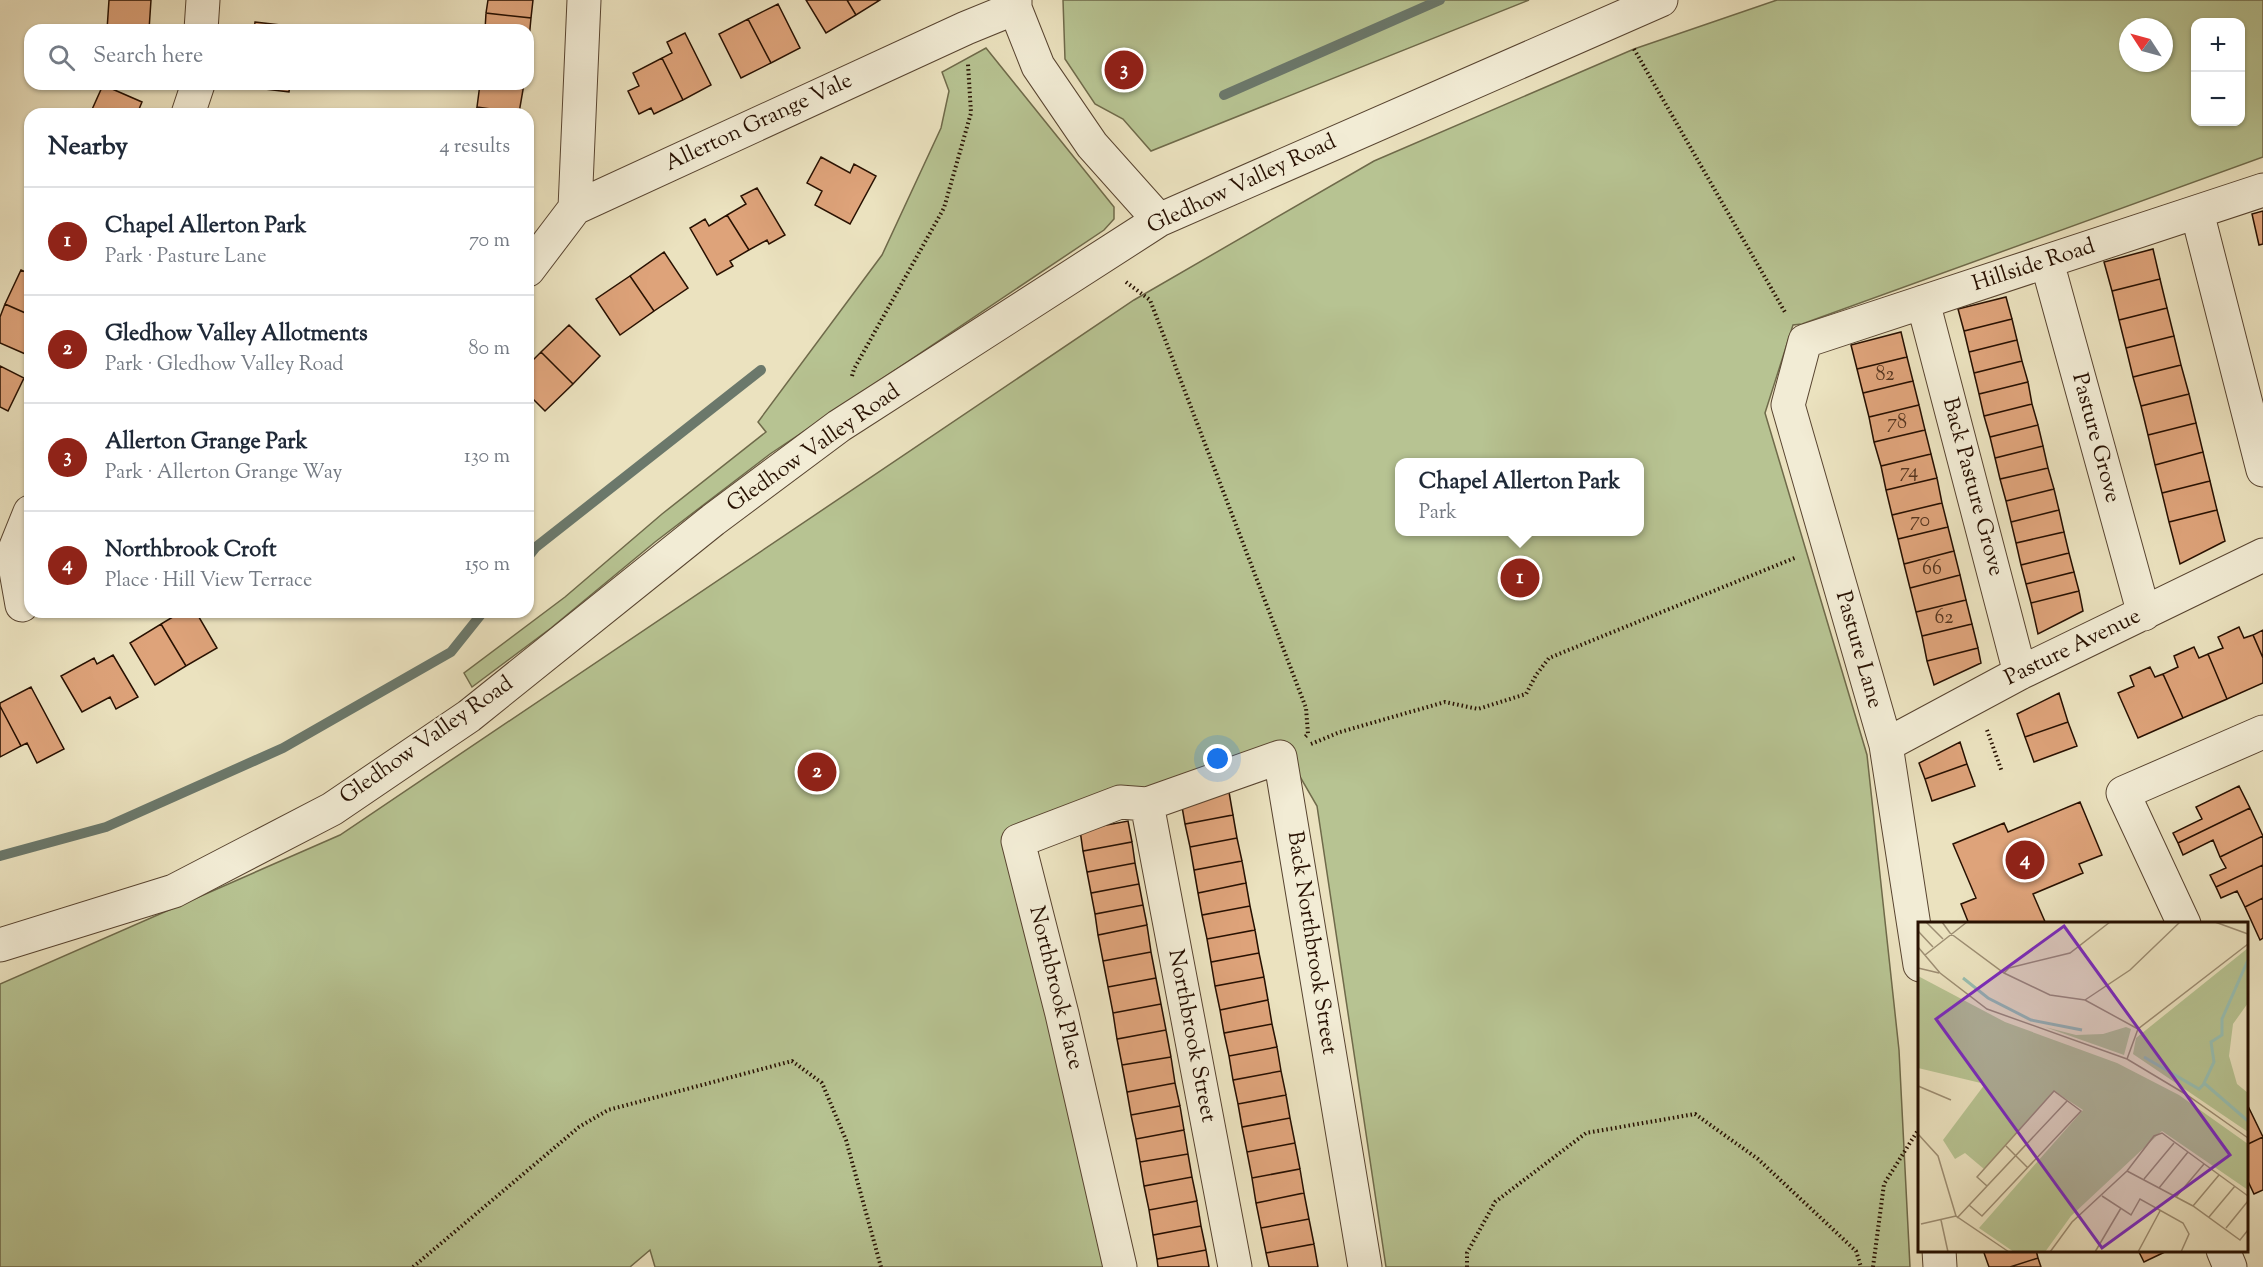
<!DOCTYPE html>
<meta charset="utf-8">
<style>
:root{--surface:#fff;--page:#f6f6f7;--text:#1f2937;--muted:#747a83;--line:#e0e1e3;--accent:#8f2418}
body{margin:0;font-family:"Sorts Mill Goudy",serif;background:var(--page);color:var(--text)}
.controls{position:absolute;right:18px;top:18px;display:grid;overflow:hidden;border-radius:12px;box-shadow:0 2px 4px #0004}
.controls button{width:54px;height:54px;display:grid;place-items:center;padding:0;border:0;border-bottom:2px solid var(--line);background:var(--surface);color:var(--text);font:30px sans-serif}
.compass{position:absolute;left:2119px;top:18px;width:54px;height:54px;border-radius:50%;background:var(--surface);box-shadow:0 2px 4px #0004;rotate:306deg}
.you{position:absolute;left:1218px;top:759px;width:21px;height:21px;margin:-15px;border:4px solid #fff;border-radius:50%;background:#1a73e8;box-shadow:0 0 0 9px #1a73e833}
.badge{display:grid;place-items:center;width:39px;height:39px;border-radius:50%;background:var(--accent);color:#fff;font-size:20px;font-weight:700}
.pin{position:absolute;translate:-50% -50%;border:3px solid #fff;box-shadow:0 2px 6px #0006}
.popup{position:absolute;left:1395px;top:458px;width:249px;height:78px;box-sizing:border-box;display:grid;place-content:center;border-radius:12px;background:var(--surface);filter:drop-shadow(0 2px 4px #0005);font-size:20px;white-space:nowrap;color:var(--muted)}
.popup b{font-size:22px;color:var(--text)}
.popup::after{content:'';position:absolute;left:50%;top:100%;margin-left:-12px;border:12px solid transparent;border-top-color:var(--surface)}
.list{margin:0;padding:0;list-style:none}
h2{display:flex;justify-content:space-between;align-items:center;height:78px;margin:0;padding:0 24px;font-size:26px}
h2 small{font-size:20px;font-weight:400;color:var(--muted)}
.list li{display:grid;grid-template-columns:39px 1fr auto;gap:18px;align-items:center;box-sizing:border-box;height:108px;padding:0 24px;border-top:2px solid var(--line)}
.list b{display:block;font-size:22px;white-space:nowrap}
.list p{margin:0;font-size:20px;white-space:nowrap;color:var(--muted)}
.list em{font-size:20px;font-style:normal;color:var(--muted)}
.icon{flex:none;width:33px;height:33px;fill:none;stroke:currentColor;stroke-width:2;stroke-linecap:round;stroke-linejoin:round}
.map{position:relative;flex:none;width:2263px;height:1267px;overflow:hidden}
.search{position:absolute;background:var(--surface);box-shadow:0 2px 4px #0004;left:24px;top:24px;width:510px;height:66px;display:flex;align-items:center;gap:15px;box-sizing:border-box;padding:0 21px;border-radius:18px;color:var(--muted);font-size:22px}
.panel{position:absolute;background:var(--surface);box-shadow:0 2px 4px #0004;left:24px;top:108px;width:510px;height:510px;border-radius:18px}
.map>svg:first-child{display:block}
</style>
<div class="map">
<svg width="2263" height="1267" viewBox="0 0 2263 1267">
<rect width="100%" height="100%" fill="#ebe2bf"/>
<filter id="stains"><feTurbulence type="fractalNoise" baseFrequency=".00333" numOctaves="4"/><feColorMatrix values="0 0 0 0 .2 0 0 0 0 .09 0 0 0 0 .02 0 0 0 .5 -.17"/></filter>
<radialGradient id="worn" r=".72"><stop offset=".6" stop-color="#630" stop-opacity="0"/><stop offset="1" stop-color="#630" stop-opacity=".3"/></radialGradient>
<!-- green -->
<path fill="#b7c392" stroke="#6f6a4a" stroke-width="1.5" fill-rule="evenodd" d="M1063,0H1529L1151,151L1123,119L1095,104L1065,59Z
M1777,0H2263V157L1802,324L1793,325L1765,413L1867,755L1899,1050L1910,1267H1386L1317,806L1280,742L1019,841L1120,1267H655L650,1250L630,1267H0V984L340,835L1134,300L1374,161L1634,49ZM2196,22H2240V122H2196ZM2128,27H2164V63H2128ZM1400,462H1640V532H1400Z
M986,48L1114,207V219L1104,230L770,454L655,542L551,628L472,687L464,673L565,597L662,514L766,432L758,422L882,255L941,128L949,91L942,72Z"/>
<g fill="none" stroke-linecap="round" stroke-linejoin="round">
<!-- stream -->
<path stroke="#6b786b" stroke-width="10" d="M1224,95L1440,0
M528,557L536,547L761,370
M0,856L106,827L283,748L451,652L483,612"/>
</g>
<!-- building -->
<path fill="#dea37a" stroke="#271001" stroke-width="1.5" d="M109,0H151L149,30H107Z
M488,0H533L531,18L486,13Z
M806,0H847L856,15L826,33Z
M847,0H880L856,15Z
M778,4L800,48L771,63L748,19Z
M486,13L531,18L528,50V30H485Z
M748,19L771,63L741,78L719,34Z
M255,22L297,27L296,30H254Z
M685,33L711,85L683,100L662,58L672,53L667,42Z
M662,58L683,100L654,114L651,108L639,114L628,91L639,86L633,73Z
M249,84H290L289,92L248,87Z
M480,84H524L519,113L477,107Z
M103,85L142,102L137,114H90Z
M477,107L519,113L518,114H475Z
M821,157L850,173L854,164L876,176L850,224L815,205L822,191L807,183Z
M757,188L785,235L769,244L767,240L749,250L727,215L746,204L741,196Z
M2263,211V244L2259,245L2252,214Z
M727,215L749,250L730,261L733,266L717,275L690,228L705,219L709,226Z
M2153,249L2160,279L2112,291L2104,262Z
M664,252L688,288L654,311L630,276Z
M21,270L30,274V315L5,304Z
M630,276L654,311L620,335L596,299Z
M2160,279L2167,308L2119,320L2112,291Z
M2006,297L2012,319L1964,331L1958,309Z
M5,304L30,315V356L0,343V317Z
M2167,308L2174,336L2126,348L2119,320Z
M2012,319L2017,340L1969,352L1964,331Z
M569,325L600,356L573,384L541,352Z
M1901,332L1907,357L1857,369L1851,345Z
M2174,336L2181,365L2133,377L2126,348Z
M2017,340L2022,361L1974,373L1969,352Z
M541,352L573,384L545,411L528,394V365Z
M1907,357L1913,381L1863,393L1857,369Z
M2022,361L2028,382L1979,394L1974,373Z
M2181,365L2189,394L2141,406L2133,377Z
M0,366L24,378L8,411L0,407Z
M1913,381L1919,405L1869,417L1863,393Z
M2028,382L2032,404L1984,416L1979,394Z
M2189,394L2196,423L2148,435L2141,406Z
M2032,404L2038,425L1990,437L1984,416Z
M1919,405L1925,430L1874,442L1869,417Z
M2196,423L2203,452L2155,465L2148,435Z
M2038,425L2043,446L1995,458L1990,437Z
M1925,430L1931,454L1881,466L1874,442Z
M2043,446L2048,468L2000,479L1995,458Z
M2203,452L2210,481L2162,493L2155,465Z
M1931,454L1937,478L1886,490L1881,466Z
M2048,468L2054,489L2006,501L2000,479Z
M1937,478L1942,503L1892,515L1886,490Z
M2210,481L2217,510L2169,522L2162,493Z
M2054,489L2059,510L2011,522L2006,501Z
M1942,503L1948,527L1898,539L1892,515Z
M2059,510L2064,532L2016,543L2011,522Z
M2217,510L2225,541L2180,564L2169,522Z
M1948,527L1954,551L1904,564L1898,539Z
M2064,532L2069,553L2021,565L2016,543Z
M1954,551L1960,575L1910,588L1904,564Z
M2069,553L2074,572L2026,584L2021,565Z
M2074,572L2079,591L2031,603L2026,584Z
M1960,575L1966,600L1916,612L1910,588Z
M2079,591L2083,611L2038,634L2031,603Z
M1966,600L1972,624L1922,636L1916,612Z
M181,612H196L217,648L186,666L161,624Z
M161,624L186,666L155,685L130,643Z
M1972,624L1978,648L1927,661L1922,636Z
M2239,627L2244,638L2253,635L2263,658V683L2227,699L2208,654L2223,648L2218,637Z
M2263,630V658L2253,635Z
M2194,647L2199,658L2208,654L2227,699L2183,718L2163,674L2178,667L2174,656Z
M1978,648L1981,663L1934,685L1927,661Z
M113,655L138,697L116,709L110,697L82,712L61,676L94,658L97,664Z
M2150,667L2155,677L2163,674L2183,718L2138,738L2118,693L2134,686L2130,676Z
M31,687L64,749L37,763L27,743L21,746L0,706V703Z
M2059,693L2068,722L2025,737L2017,714Z
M0,706L21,746L0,757Z
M2068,722L2077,746L2034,762L2025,737Z
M1960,742L1967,764L1925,779L1919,763Z
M1967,764L1975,786L1932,801L1925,779Z
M2239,786L2250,808L2178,843L2173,833L2202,819L2196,807Z
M1229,792L1233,815L1185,824L1181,801Z
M2080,802L2102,855L2079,864L2083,873L2033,894L2046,924H1969L1961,904L1976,898L1953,844L2004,823L2008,832Z
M2250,808L2263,836L2220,857L2213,840L2183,855L2178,843Z
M1233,815L1237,838L1190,847L1185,824Z
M1128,821L1132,842L1083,851L1080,830Z
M2263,836V865L2216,887L2210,875L2226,868L2220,857Z
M1237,838L1242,861L1194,870L1190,847Z
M1132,842L1135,863L1087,872L1083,851Z
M1242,861L1246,883L1198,893L1194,870Z
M1135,863L1139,884L1091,893L1087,872Z
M2263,865V898L2245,907L2237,891L2221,898L2216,887Z
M1246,883L1250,906L1202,915L1198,893Z
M1139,884L1143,905L1095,914L1091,893Z
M2263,898V938L2260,940L2245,907Z
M1143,905L1147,925L1098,935L1095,914Z
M1250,906L1255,930L1207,939L1202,915Z
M1147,925L1151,952L1103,961L1098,935Z
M1255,930L1259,953L1211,962L1207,939Z
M1151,952L1156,978L1108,987L1103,961Z
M1259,953L1264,977L1215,986L1211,962Z
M1264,977L1268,1000L1220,1010L1215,986Z
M1156,978L1161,1004L1113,1013L1108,987Z
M1268,1000L1272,1024L1224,1033L1220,1010Z
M1161,1004L1166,1030L1117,1039L1113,1013Z
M1272,1024L1277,1047L1229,1056L1224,1033Z
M1166,1030L1171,1057L1122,1065L1117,1039Z
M1277,1047L1281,1071L1233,1080L1229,1056Z
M1171,1057L1175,1083L1127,1092L1122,1065Z
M1281,1071L1286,1095L1238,1104L1233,1080Z
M1175,1083L1180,1106L1131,1115L1127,1092Z
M1286,1095L1290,1118L1242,1127L1238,1104Z
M2246,1102L2263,1137L2246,1145Z
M1180,1106L1184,1130L1136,1139L1131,1115Z
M1290,1118L1295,1143L1247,1152L1242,1127Z
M1184,1130L1188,1154L1140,1162L1136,1139Z
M2263,1137V1190L2254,1194L2246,1177V1145Z
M1295,1143L1300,1169L1252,1178L1247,1152Z
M1188,1154L1192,1177L1144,1186L1140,1162Z
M1300,1169L1304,1193L1256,1203L1252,1178Z
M1192,1177L1197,1201L1149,1210L1144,1186Z
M1304,1193L1309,1219L1261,1228L1256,1203Z
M1197,1201L1201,1226L1153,1235L1149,1210Z
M1309,1219L1314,1244L1266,1253L1261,1228Z
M1201,1226L1206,1250L1157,1259L1153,1235Z
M1314,1244L1318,1267H1269L1266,1253Z
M1206,1250L1209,1267H1158L1157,1259Z
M1983,1250H2036L2038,1258L2010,1267H1989Z
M2138,1250H2169L2144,1262Z
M2038,1258L2041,1267H2010Z"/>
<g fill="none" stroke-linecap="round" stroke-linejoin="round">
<defs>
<path id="minor" d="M1015,0V8L1038,66L1092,145L1159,220
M201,30L203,0
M188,114L198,84
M575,208L584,0
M2197,212L2263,470
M2047,262L2144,614
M528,270L575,208L966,28L1015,8
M1923,302L2020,673
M22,605L13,554L30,512
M1886,745L2020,673L2263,555
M1147,804L1235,1267
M2184,924L2123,793L2263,732
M0,945L174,891L332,809L469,716L713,520L839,426L1159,220L1661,0
M1920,965L1886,745L1788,405L1805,341L2263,190
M1939,1250L1940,1267
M2223,1250L2230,1267
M1120,1267L1062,1014L1018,841L1120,802L1147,804L1280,757L1365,1267"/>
</defs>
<!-- minor casing -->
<use href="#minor" stroke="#584430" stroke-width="35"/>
<!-- path -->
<path stroke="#271001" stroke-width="4" stroke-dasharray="1.5 3" stroke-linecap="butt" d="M1634,49L1786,314
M1126,282L1150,300L1306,708L1308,734L1305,737
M852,376L854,369L944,208L971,113L968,64
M1987,730L2002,772
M1311,744L1340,732L1445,702L1478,709L1526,694L1536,675L1549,658L1797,557
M413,1267L579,1127L608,1110L792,1061L822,1083L846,1140L881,1267
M1467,1267V1253L1495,1202L1586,1133L1695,1114L1758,1159L1856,1251L1861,1267
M1873,1267L1884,1184L1920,1127"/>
<!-- minor -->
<use href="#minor" stroke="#f2ecd5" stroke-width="33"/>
</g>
<g text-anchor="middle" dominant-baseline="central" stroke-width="4.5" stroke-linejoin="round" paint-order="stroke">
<!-- number labels -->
<g font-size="20" fill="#55351f">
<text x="1885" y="375">82</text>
<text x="1897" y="423">78</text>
<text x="1909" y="472">74</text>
<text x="1920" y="521">70</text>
<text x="1932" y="569">66</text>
<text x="1944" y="618">62</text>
</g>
<!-- street labels -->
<g font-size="22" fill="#271001" stroke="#f2ecd5">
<text transform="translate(759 123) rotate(-25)">Allerton Grange Vale</text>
<text transform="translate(1242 185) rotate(-25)">Gledhow Valley Road</text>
<text transform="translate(2034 266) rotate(-18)">Hillside Road</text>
<text transform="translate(2095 438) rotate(75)">Pasture Grove</text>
<text transform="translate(814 449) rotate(-35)">Gledhow Valley Road</text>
<text transform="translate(1972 487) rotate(75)">Back Pasture Grove</text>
<text transform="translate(2073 648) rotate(-26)">Pasture Avenue</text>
<text transform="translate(1858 650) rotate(74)">Pasture Lane</text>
<text transform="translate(427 741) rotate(-35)">Gledhow Valley Road</text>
<text transform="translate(1311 943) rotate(81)">Back Northbrook Street</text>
<text transform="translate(1055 988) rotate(76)">Northbrook Place</text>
<text transform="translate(1191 1036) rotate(79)">Northbrook Street</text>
</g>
</g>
<!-- overview -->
<g transform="translate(1918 922)">
<rect width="330" height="330" fill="#ebe2bf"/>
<path d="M330,26V81L315,102L311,134L319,162L330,171V210L215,132L218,116ZM0,54L87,100L199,141L261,173L330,222V268L244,209L153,294L127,330H96L61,306L165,188L136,169L66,247L47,231L37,237L25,218L67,162L0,146ZM127,105L158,113L185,112L208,105L213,107L206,133Z" fill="#b7c392"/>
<path fill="none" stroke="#98beb1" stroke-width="3" d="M330,38L304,97V113L293,120L296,140L286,161L330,199M45,56L70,76L113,98L164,108M226,135L281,167L286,162"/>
<path fill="none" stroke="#9d8e73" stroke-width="1.5" d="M8,0L25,17M24,0L32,11L86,51L132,73L167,78L220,107M297,0L330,12M0,9L15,25M0,25L22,51L69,87L209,137L269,173L330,216M7,33L49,0M0,46L21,51M86,51L91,46L152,31L192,0M167,78L212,48L262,0M209,137L220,107L330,22M0,164L33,178M0,212L20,234L38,294L91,330M88,224L110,246M209,249L275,284L322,318L330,308M226,257L256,221M241,266L270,230M184,274L213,293L222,277L265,301L271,312L263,330M258,275L286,242M51,283L64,294L163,189L136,169L59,255L69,264M275,284L301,253M291,295L317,264M39,296L149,179M23,298L30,330M3,302L38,294M308,306L330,279M132,330L154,300L209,249L236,214L244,211L330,274M177,330L203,286M220,330L242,289"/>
<path fill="#7b2cbf" fill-opacity="0.15" stroke="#7b2cbf" stroke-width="3" d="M146,4L312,233L184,326L18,97Z"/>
<rect width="330" height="330" fill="none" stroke="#271001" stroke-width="3"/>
</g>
<rect width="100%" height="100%" filter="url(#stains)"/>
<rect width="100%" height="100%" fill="url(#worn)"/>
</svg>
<div class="controls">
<button>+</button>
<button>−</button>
</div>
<svg class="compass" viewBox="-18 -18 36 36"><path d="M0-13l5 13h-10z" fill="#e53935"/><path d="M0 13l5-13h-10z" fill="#747a83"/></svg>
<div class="you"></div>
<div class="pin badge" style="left:1520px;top:578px">1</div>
<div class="popup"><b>Chapel Allerton Park</b>Park</div>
<div class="pin badge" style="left:817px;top:772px">2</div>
<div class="pin badge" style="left:1124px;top:70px">3</div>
<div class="pin badge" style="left:2025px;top:860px">4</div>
<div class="search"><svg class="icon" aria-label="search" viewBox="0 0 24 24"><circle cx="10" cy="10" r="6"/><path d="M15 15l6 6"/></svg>Search here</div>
<section class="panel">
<h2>Nearby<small>4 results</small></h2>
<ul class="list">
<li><span class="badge">1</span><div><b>Chapel Allerton Park</b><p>Park · Pasture Lane</p></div><em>70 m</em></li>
<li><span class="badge">2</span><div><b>Gledhow Valley Allotments</b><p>Park · Gledhow Valley Road</p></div><em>80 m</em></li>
<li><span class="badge">3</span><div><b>Allerton Grange Park</b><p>Park · Allerton Grange Way</p></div><em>130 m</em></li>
<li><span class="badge">4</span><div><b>Northbrook Croft</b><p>Place · Hill View Terrace</p></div><em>150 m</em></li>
</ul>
</section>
</div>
